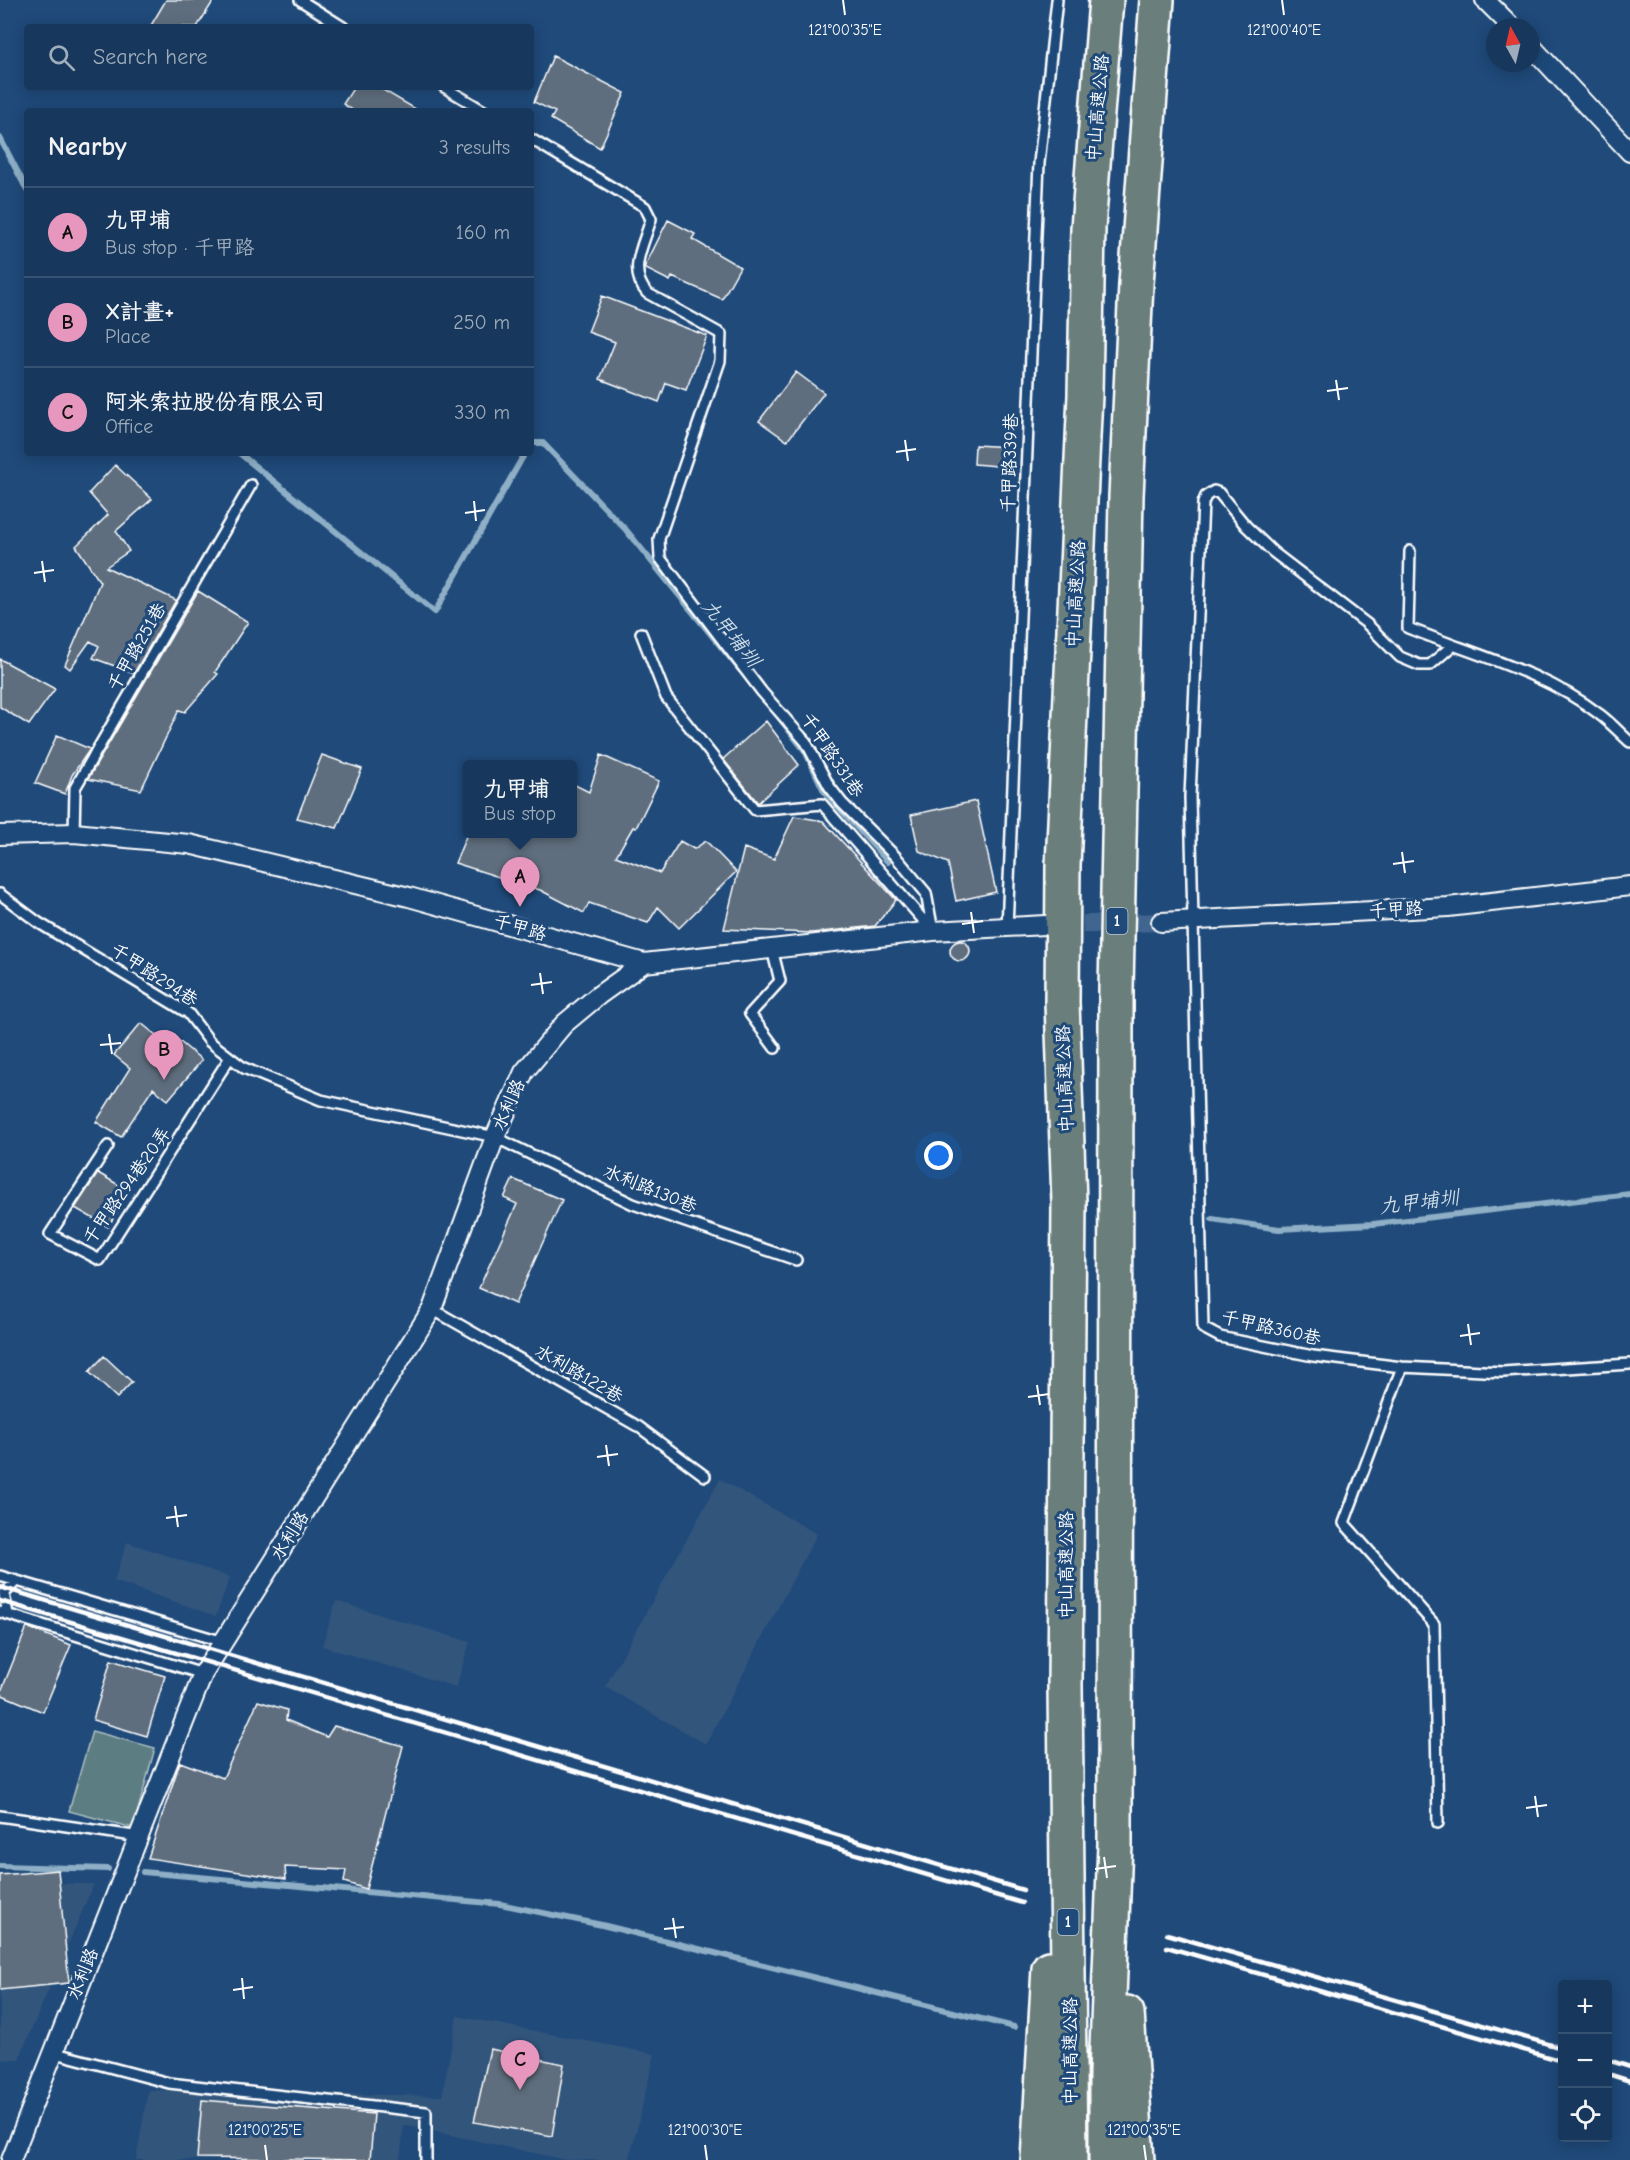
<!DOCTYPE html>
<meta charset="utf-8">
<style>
:root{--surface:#17385c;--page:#203f62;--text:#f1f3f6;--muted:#9eacbb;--line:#365272;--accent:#e797bd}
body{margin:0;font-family:"Comic Neue","LXGW WenKai TC",sans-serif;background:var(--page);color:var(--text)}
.controls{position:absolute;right:18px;bottom:18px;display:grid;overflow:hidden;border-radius:6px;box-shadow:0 3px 15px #0003}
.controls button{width:54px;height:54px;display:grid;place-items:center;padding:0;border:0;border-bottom:2px solid var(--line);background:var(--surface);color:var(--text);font:30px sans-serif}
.compass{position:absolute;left:1486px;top:18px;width:54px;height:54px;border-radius:50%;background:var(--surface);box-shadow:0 3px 15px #0003;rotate:352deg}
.you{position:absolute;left:939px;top:1156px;width:21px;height:21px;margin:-15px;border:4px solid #fff;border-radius:50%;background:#1a73e8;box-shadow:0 0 0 9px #1a73e833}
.badge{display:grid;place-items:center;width:39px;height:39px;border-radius:50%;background:var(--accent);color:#111;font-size:20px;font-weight:700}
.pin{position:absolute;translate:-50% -50px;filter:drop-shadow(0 2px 3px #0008)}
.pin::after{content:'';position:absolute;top:32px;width:21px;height:18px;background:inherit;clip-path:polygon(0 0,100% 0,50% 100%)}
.popup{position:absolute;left:463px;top:760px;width:114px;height:78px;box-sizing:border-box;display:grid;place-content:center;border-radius:6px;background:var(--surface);filter:drop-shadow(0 2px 4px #0005);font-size:20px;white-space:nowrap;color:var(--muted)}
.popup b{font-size:22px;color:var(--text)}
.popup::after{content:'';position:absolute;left:50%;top:100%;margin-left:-12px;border:12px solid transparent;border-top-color:var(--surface)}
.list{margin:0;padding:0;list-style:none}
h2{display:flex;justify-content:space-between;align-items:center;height:78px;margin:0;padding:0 24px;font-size:26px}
h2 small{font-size:20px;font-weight:400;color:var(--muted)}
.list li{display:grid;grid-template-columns:39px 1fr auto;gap:18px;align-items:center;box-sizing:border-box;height:90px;padding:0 24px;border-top:2px solid var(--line)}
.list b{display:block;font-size:22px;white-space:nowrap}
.list p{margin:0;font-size:20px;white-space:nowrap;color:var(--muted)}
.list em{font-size:20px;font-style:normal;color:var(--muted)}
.icon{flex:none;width:33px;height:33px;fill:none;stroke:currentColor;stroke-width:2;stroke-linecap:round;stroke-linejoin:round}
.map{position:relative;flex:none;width:1630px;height:2160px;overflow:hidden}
.search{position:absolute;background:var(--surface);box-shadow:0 3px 15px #0003;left:24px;top:24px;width:510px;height:66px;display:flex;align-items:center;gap:15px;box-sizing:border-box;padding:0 21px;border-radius:6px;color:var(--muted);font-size:22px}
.panel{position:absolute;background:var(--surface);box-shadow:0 3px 15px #0003;left:24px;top:108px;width:510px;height:348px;border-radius:6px}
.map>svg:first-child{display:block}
</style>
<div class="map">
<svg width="1630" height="2160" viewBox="0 0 1630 2160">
<rect width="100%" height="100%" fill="#1f4a7a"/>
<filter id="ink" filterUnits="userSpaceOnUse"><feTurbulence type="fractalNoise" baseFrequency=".0167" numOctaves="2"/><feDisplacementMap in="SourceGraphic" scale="12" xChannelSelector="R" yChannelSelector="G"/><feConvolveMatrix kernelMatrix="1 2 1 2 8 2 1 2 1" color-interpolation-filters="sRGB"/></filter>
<g filter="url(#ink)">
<!-- built -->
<path fill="#32557b" d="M720,1479L817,1534L706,1744L605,1687Z
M127,1542L230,1577L216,1616L114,1581Z
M336,1601L470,1642L456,1687L322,1646Z
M0,1883L94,1884L19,2059L0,2060Z
M457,2016L655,2054L629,2160H566L404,2125L400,2160H136L148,2090L442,2096Z"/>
<!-- green -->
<path fill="#5c7e83" stroke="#aebec1" stroke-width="1.5" d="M92,1731L155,1748L133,1828L69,1811Z"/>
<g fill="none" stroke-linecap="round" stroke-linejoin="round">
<!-- stream -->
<path stroke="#8eafc6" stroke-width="6" d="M0,138L27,190
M531,443H543L626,530L740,670
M239,453L435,612L525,453
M773,710L805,751L824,791L888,862
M1212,1219L1279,1229L1373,1224L1630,1194
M0,1866L108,1869
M143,1872L500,1904L602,1925L1014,2027"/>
</g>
<!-- building -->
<path fill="#5e6e7e" stroke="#fff" stroke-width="1.5" d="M166,0H214L197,27H150Z
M553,56L625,93L600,148L551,119L555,112L534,102Z
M354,87H378L419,111H354L343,104Z
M668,220L695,234L692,239L740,267L722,299L672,277L670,281L644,268Z
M602,296L707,336L686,390L666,383L659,402L600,379L615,342L588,332Z
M796,372L824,393L787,441L759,421Z
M975,445L1010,447L1009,467L974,464Z
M115,465L152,499L116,531L129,551L106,567L176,600L134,673L93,658L99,646L90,641L70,669L65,665L100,582L76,546L108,515L89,493Z
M198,591L248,622L215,672L218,674L185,712L179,710L141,790L88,779Z
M0,659L55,689L29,725L0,707Z
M766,721L799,765L758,803L723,759Z
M57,735L90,749L72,775L65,794L35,783Z
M322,755L362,769L337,828L297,818Z
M601,755L659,781L636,828L633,827L616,856L660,873L680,841L694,849L706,841L736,872L679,928L658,907L648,923L589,903L584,913L540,890L455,863L467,834H573V784L589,792Z
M976,801L996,892L956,901L948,863L919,851L911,815Z
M794,816L823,821L896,900L875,926L812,933L724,929L744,848L774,859Z
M950 951a10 10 0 1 1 20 0a10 10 0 1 1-20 0Z
M141,1023L161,1039L168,1032L202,1060L168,1100L153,1088L121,1137L96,1122L130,1068L114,1055Z
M98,1173L129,1191L108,1227L75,1208Z
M513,1179L562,1200L515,1304L479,1288L517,1204L504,1198Z
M104,1356L132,1382L117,1398L89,1372Z
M27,1627L71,1645L43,1712L0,1694Z
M111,1660L165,1676L147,1736L93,1720Z
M258,1701L287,1710L286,1720L327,1737L334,1726L403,1746L366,1889L344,1882L346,1870L285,1867L286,1879L148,1858L180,1762L223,1778Z
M58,1870L69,1983L0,1990V1875Z
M490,2049L564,2064L552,2136L474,2122Z
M202,2100L374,2114L370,2160L197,2158Z"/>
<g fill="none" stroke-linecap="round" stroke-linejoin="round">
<!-- street-tunnel -->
<path stroke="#41658e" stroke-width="18" stroke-dasharray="18 9" stroke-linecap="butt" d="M1056,925L1161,922"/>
<defs>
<path id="lane" d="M300,0L343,27
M444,87L484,111
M531,139L645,207L651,219C644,245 627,270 647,293L721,334L720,361L659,539L660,558L762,692L806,742L829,786L842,803L896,857L926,893L933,931
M1410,551L1408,628L1453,645
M641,633L666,697L755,810L822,804L931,929
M1630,742C1620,733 1610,722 1599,714C1556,681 1503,663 1453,645L1430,665H1419L1400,657L1367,624L1273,552L1246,526L1219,493L1214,491L1206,496L1203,503L1190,797L1203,1328L1220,1337L1313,1356L1402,1367L1503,1372L1630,1364
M74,833L75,788L251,485
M0,894L39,923L188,1013L210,1042L244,1068L321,1100L495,1137L633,1204L796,1260
M1007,928L1039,163L1057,0
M772,949L780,981L750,1014L775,1048
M108,1146L50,1234L100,1260L229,1059
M432,1309L639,1427L705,1476
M1402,1367L1344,1523L1434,1624L1438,1823
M0,1576L224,1642
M0,1612L203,1674
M8,1614L4,1594L16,1581
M0,1816L140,1837
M52,2052L169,2083L426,2112V2160"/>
<path id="street" d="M1485,0L1512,27
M1531,46L1630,152
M0,835L74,833L189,844L409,897L644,963L933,931L1045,925
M1161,922L1448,907L1630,886
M11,2160L203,1674L432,1309L495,1137L524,1072L564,1024L599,995L644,963"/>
<path id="highway" d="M1127,2013L1137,2160
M1038,2160L1049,1968
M1070,2160L1065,1685L1069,1202L1062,1002L1063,865L1085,395L1088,228L1106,0
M1106,2160V2074L1115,1844L1116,990L1126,496L1136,284L1157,0"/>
</defs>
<!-- lane casing -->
<use href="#lane" stroke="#fff" stroke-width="14"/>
<!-- street casing -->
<use href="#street" stroke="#fff" stroke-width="22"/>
<!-- highway casing -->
<use href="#highway" stroke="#fff" stroke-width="38"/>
<!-- lane -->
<use href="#lane" stroke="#1f4a7a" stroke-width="9"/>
<!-- street -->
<use href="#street" stroke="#1f4a7a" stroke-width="18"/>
<!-- highway -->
<use href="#highway" stroke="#6b7f7c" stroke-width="33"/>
<!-- rail -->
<path stroke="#fff" stroke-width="4.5" d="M0,1587L1023,1890
M0,1601L1022,1903
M1167,1934L1562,2048
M1167,1947L1562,2061
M1608,2060L1630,2067
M1608,2074L1630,2081"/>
</g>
</g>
<!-- ticks -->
<path fill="none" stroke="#fff" stroke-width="2" d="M843,0L845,15M1282,0L1284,15M1336,380L1339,400M1327,391L1348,388M905,440L908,461M896,452L916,449M474,501L476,521M465,513L485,510M42,561L45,582M34,573L54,570M1402,852L1405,873M1393,864L1414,861M971,912L974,933M962,924L983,921M540,973L543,994M531,985L552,982M109,1034L112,1054M100,1045L121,1043M1468,1324L1471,1345M1460,1336L1480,1333M1037,1385L1040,1405M1028,1397L1049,1394M606,1445L609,1466M597,1457L618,1454M175,1506L178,1527M166,1518L187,1515M1535,1796L1538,1817M1526,1808L1547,1805M1104,1857L1107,1878M1095,1869L1116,1866M673,1918L676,1938M664,1929L684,1927M242,1978L244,1999M233,1990L253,1987M265,2145L267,2160M705,2145L707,2160M1144,2145L1146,2160"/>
<g text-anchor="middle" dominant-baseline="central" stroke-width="6" stroke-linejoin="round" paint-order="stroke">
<!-- shield labels -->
<g fill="#1f4a7a" stroke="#bcc9d7" stroke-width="1.5">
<rect x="1106.5" y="908" width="21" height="26" rx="4.5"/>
<rect x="1057.5" y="1909" width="21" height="26" rx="4.5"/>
</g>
<g font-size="16" font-weight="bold" fill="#fff">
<text x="1117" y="921">1</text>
<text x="1068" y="1922">1</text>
</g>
<!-- street labels -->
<g font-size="18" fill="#fff" stroke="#1f4a7a">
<text transform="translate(1098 108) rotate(-85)">中山高速公路</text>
<text transform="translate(1010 463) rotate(-88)">千甲路339巷</text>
<text transform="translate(1076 594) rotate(-87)">中山高速公路</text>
<text transform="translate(137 647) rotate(-60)">千甲路251巷</text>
<text transform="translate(832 755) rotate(56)">千甲路331巷</text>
<text transform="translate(1396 910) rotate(-3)">千甲路</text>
<text transform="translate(520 928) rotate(16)">千甲路</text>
<text transform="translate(154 975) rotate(33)">千甲路294巷</text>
<text transform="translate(1065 1079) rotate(-92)">中山高速公路</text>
<text transform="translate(509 1105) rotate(-66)">水利路</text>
<text transform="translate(127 1186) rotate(-55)">千甲路294巷20弄</text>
<text transform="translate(650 1189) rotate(22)">水利路130巷</text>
<text transform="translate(1271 1328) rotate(13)">千甲路360巷</text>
<text transform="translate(579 1374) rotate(30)">水利路122巷</text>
<text transform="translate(290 1536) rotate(-58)">水利路</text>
<text transform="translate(1066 1565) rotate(-90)">中山高速公路</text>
<text transform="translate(83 1974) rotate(-68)">水利路</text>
<text transform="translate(1070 2051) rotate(-90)">中山高速公路</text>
</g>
<!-- water labels -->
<g font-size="20" font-style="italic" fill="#d0dee7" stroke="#1f4a7a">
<text transform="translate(731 633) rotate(51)">九甲埔圳</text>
<text transform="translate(1419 1202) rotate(-7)">九甲埔圳</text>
</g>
</g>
<g font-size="15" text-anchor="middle" fill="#fff" stroke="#1f4a7a" stroke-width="6" stroke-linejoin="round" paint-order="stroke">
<text x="845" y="35">121°00'35"E</text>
<text x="1284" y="35">121°00'40"E</text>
<text x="265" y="2135">121°00'25"E</text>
<text x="705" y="2135">121°00'30"E</text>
<text x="1144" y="2135">121°00'35"E</text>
</g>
</svg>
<div class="controls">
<button>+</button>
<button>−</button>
<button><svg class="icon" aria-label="locate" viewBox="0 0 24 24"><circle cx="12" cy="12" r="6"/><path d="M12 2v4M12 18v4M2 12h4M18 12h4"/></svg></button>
</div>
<svg class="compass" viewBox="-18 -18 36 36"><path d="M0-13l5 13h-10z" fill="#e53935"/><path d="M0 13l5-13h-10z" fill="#9eacbb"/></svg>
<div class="you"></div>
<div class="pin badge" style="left:520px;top:907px">A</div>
<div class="popup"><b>九甲埔</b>Bus stop</div>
<div class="pin badge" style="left:164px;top:1080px">B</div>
<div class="pin badge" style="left:520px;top:2090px">C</div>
<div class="search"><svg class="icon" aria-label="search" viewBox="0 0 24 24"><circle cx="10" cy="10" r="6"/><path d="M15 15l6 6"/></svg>Search here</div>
<section class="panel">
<h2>Nearby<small>3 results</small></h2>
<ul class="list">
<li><span class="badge">A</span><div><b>九甲埔</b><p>Bus stop · 千甲路</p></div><em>160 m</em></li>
<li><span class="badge">B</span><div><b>X計畫+</b><p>Place</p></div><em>250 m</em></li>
<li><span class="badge">C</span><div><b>阿米索拉股份有限公司</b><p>Office</p></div><em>330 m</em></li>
</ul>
</section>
</div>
